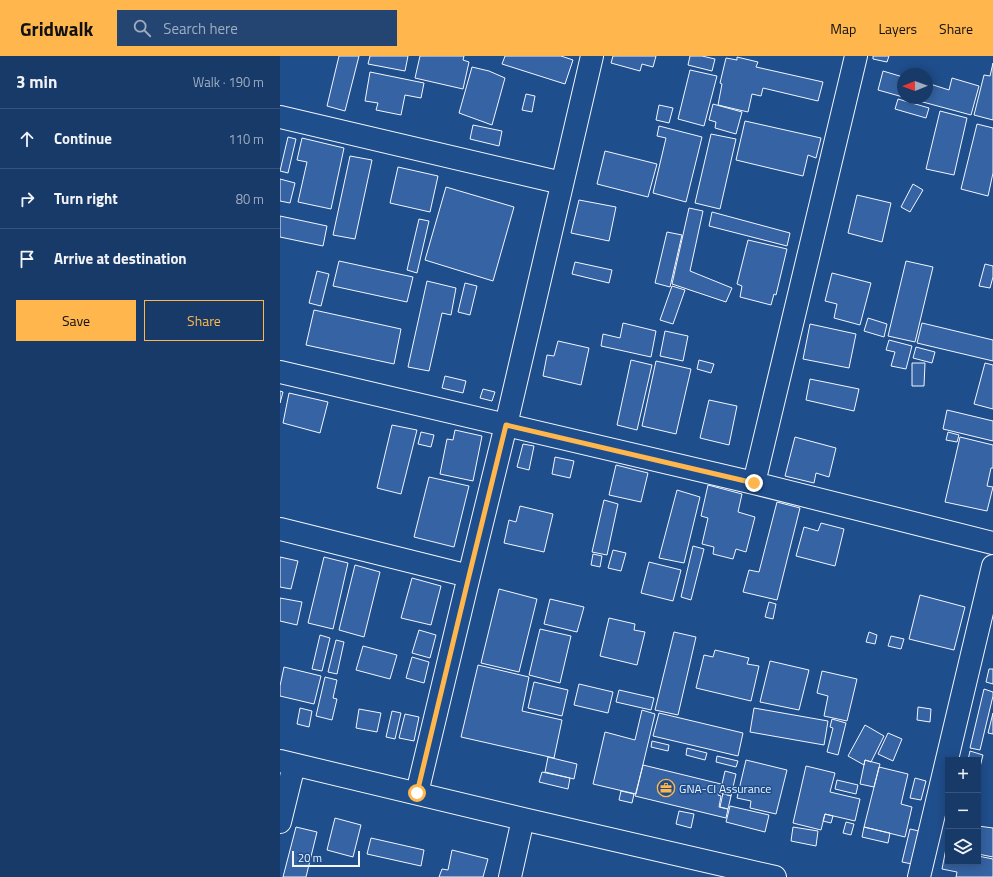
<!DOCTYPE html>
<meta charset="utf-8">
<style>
:root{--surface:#173a69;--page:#244571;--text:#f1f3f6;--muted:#9eadc0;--line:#36547d;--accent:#ffb74d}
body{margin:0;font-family:"Titillium Web",sans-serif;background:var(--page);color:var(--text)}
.controls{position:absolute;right:12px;bottom:12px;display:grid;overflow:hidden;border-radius:0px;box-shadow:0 2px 10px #0003}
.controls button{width:36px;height:36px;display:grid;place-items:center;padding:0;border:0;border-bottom:1px solid var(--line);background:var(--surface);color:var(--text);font:20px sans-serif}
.compass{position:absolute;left:617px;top:12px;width:36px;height:36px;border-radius:50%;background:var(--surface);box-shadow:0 2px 10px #0003;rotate:269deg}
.scale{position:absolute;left:12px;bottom:10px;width:68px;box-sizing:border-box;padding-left:4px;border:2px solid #f2f6ff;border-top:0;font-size:11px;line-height:14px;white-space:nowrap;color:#f2f6ff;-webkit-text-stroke:3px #1f4e8c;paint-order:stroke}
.stop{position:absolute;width:12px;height:12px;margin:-9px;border:3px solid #ffb74d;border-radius:50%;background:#fff}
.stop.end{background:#ffb74d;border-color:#fff;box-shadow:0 1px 4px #0008}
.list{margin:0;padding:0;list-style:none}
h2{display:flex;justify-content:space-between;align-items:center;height:52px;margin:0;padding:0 16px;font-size:17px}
h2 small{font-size:13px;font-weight:400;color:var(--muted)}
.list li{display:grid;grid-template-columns:26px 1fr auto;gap:12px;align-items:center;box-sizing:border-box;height:60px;padding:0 16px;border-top:1px solid var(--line)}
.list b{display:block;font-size:15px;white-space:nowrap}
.list em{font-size:13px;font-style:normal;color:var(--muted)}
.actions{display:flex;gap:8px;padding:12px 16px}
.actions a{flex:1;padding:9px 0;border:1px solid var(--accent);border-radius:0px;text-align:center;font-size:14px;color:var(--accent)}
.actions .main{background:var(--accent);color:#111}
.icon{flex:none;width:22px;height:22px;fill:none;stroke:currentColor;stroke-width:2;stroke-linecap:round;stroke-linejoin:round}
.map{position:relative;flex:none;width:713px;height:821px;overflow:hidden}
header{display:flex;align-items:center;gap:24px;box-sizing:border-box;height:56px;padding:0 20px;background:var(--accent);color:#111}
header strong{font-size:19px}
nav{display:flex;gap:22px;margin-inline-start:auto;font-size:14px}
.search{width:280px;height:36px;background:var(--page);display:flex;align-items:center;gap:10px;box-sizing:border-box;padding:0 14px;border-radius:0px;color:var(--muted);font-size:15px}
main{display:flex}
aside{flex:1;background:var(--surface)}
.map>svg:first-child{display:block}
</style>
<header>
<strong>Gridwalk</strong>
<div class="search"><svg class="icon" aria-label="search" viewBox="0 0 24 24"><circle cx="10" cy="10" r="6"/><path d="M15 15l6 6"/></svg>Search here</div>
<nav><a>Map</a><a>Layers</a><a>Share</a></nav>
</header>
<main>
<aside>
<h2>3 min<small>Walk · 190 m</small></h2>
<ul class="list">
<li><svg class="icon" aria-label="ahead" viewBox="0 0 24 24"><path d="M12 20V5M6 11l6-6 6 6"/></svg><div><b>Continue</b></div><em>110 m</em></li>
<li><svg class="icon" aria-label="right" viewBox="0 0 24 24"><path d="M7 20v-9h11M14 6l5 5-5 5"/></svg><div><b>Turn right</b></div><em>80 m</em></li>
<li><svg class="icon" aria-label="arrive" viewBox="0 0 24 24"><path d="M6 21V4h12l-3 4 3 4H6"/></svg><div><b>Arrive at destination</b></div></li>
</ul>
<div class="actions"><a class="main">Save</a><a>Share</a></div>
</aside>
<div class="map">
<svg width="713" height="821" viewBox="0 0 713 821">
<rect width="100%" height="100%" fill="#1f4e8c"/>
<!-- building -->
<path fill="#3563a3" stroke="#f2f6ff" d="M59,0H79L65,55L47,50Z
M90,0H128L125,15L88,8Z
M140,0H184L183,4L189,6L183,33L135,22Z
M225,0H281L293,4L285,28L222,8Z
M333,0H376L373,11L362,8L360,15L331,7Z
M410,0H422L435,3L432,15L408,9Z
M593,0H609L607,6L593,3Z
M457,1L478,6L476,11L543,26L538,45L483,32L481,40L472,38L468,56L438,49L442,28L440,27L446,2L457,4Z
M713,7V64L694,59L704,19L710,20Z
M192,11L209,15L225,22L212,69L179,57Z
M410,14L437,20L424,70L398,63Z
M603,15L623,21V41L598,34Z
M90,16L144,27L141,42L125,39L121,59L96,54L98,47L85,45Z
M672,22L699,30L691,59L628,42H647V27L669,34Z
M246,38L255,40L252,56L242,54Z
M618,43L649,52L646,62L615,53Z
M433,48L462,56L456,78L435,72L436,66L429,64Z
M379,49L393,52L389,67L376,64Z
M660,55L687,62L674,119L646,113Z
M465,65L541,82L536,102L528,99L523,120L456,104Z
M697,68L713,72V117L708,140L681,133Z
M193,69L222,75L219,90L190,83Z
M379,70L422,81L406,146L373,137L386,82L377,80Z
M431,78L456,83L440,153L415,147Z
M8,81L16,83L8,117L0,115Z
M22,82L64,92L51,153L18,146L27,106L17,104Z
M325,95L377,108L368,141L317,128Z
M70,100L92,104L75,183L53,179Z
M118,111L158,120L150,156L110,147Z
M0,123L15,127L10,147L0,145Z
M633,128L643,134L630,156L621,151Z
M166,131L234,151L213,225L145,204Z
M577,139L611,147L602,186L568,177Z
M299,144L336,151L329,185L291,177Z
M409,152L423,155L410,215L452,232L446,246L392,228Z
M432,156L510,177L507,190L429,170Z
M0,160L47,170L43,190L0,181Z
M139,163L149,165L137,217L127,214Z
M387,176L402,179L390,231L375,227Z
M468,184L507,193L496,239L494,238L491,249L460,241L462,230L457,228Z
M59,205L133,221L127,246L53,230Z
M626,205L653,211L635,286L608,280Z
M295,206L332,214L329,227L292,218Z
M705,208L713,210V221L710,232L699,230Z
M37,215L49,218L41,250L29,247Z
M552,217L591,227L580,269L554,262L557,248L545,245Z
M147,225L176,232L171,259L162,257L149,315L128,311Z
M185,227L197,230L190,259L178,256Z
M392,230L405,234L393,268L380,264Z
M34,254L121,273L114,308L26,289Z
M588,262L607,268L604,281L584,275Z
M343,267L376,275L371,301L321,290L323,278L340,282Z
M642,267L713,284V305L637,287Z
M530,268L576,278L569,312L523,303Z
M385,275L408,280L403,305L380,300Z
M609,284L632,290L626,313L611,310L615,296L606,294Z
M278,285L309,292L301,329L263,320L267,299L274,300Z
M636,291L655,296L652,307L633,302Z
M351,304L372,309L357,374L337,369Z
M419,304L434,308L431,317L417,313Z
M376,305L411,313L396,378L362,370Z
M632,307H645L644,330H632Z
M705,307L713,309V353L694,348Z
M165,320L186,325L183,337L162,332Z
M530,323L579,333L574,355L526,344Z
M203,333L215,336L212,345L200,342Z
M0,335L3,336L0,347Z
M9,337L48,346L40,377L3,367Z
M429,344L457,350L449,389L420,382Z
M667,354L713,365V385L663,373Z
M112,369L137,374L121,438L97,432Z
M175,374L202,380L193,425L160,418L167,383L173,384Z
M141,376L154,379L151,391L138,388Z
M668,376L679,379L677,386L666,384Z
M515,381L556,392L549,421L536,417L534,427L505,420Z
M680,381L713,389V412H711L707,430L713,431L707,455L665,446Z
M243,388L254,390L249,414L237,411Z
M275,401L294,405L290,422L272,418Z
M336,409L368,417L361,446L329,439Z
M149,421L189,430L174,491L134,481Z
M428,429L462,438L458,456L475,461L466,496L456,493L453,503L433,498L434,491L422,488L428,462L421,460Z
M397,434L420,441L404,507L379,502Z
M324,444L338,448L327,499L312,496Z
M497,446L520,452L497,544L463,536L469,514L479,516Z
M240,450L273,458L264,496L224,487L229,464L236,466Z
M541,467L564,473L555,510L516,500L524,471L538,475Z
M413,490L424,493L411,544L401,541Z
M333,494L346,497L341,515L328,512Z
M313,498L322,500L320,511L311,509Z
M0,501L18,505L11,533L0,531Z
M44,501L68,507L53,573L28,567Z
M369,506L401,514L393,545L361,537Z
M75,509L100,516L84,581L59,574Z
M132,522L161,530L151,569L121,562Z
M219,533L257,543L239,616L201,607Z
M640,539L685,551L674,594L629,583Z
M0,542L22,546L17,569L0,565Z
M270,543L304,551L297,576L264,568Z
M489,546L496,548L493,563L485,561Z
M329,562L355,568L354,574L365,576L357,609L320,600Z
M260,573L291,580L280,627L249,619Z
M139,574L156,579L150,602L132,597Z
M394,576L416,581L398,659L375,654Z
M589,576L597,579L595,588L586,586Z
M40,579L50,582L42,615L32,613Z
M611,580L624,583L621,593L608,590Z
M56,584L64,586L57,618L48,616Z
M83,590L117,599L110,623L76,614Z
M435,594L469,602L467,608L479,610L471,645L416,632L424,599L433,601Z
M132,601L149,606L144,627L126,622Z
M490,605L529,614L519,654L480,646Z
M198,609L249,621L242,655L282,664L274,702L181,681Z
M4,611L41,620L34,648L0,640V630Z
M709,613H713V628L706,626Z
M542,615L577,623L567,665L544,660L548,640L537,637Z
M45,621L57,624L53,642L57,643L52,664L36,660Z
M254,626L288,634L282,660L248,652Z
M299,628L333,636L328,657L294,649Z
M704,633L713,636V640L700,694L690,692Z
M339,634L374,642L371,654L336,646Z
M638,651L651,653L650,666L637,664Z
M20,652L32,655L29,671L17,668Z
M474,652L548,665L544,689L470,676Z
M79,653L101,657L97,676L76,672Z
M362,654L375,658L356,738L313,728L325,676L355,684Z
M112,655L121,657L115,683L106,681Z
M379,657L463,677L458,700L373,680Z
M713,657V678L708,677Z
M125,658L139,661L134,685L119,682Z
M552,663L566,667L558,699L547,696L553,672L550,671Z
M585,669L604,680L591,706L585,704L584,709L568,700Z
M608,677L622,683L613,705L598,698Z
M372,685L389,689L388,695L371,691Z
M407,692L427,697L425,704L406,699Z
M690,695L703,699L699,715L698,704H688Z
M437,700L458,705L456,711L436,706Z
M268,701L297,708L294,723L265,716Z
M466,704L507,714L496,758L470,752L471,745L457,742Z
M585,704L600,708L594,731L580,728Z
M363,709L441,728L438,739L441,740L439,751L448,753L446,762L355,740Z
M526,710L555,717L550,736L580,743L575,765L545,758L541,774L513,767Z
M599,711L628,718L621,748L632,751L625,781L584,771Z
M445,715L456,718L451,740L440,737Z
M262,716L290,722L288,733L259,726Z
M635,722L646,725L641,744L630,742Z
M557,724L578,729L576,738L555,733Z
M341,735L354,738L352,747L339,744Z
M443,737L451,740L448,753L440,751Z
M450,750L489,759L485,776L446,766Z
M399,755L414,758L411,772L396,768Z
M545,758L553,760L551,767L543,765Z
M55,762L81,769L73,801L47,794Z
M566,766L574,768L571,779L563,777Z
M698,770L713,772V801L698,798Z
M16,771L37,776L26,821H3Z
M513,771L538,775L536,790L511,785Z
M584,771L610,777L608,787L582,781Z
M630,773L639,775L632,808L622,806Z
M91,782L144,794L141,810L87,798Z
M668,782V806H698V800L713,803V821H676L677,816L662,813Z
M172,794L208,803L203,821H159L162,813L168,814Z"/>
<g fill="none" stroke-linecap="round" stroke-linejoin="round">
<defs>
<path id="minor" d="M0,61L282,127
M0,316L474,427L713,487
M474,427L576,0
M0,473L189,520
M0,705L243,763L495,821
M137,737L189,520L226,369L312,0
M0,766L14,709
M230,821L243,763
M639,821L713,510"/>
</defs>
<!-- minor casing -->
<use href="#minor" stroke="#f2f6ff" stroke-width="24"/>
<!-- minor -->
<use href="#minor" stroke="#1f4e8c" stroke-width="22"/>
</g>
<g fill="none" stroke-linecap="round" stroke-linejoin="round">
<!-- route -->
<path stroke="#ffb74d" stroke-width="5" d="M137,737L189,520L226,369L474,427"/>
</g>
<!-- icons -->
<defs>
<symbol id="office-ring" viewBox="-11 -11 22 22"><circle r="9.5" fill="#1f4e8c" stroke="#ffb74d" stroke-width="1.5"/><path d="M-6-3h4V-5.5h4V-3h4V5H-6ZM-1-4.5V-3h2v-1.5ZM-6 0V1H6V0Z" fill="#ffb74d"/></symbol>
</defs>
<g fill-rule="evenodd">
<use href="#office-ring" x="376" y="722" width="20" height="20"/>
</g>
<g text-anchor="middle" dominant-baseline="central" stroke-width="3" stroke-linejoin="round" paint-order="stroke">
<!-- poi labels -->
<g font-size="12" fill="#f2f6ff" stroke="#1f4e8c" text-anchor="start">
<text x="399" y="732">GNA-CI Assurance</text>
</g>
</g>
</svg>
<div class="controls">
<button>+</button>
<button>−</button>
<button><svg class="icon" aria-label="layers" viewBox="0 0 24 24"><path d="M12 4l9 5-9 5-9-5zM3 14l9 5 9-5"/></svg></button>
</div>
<svg class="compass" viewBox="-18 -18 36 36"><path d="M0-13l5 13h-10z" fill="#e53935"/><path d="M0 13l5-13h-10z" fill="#9eadc0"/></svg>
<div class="scale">20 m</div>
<div class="stop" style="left:137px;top:737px"></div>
<div class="stop end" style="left:474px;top:427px"></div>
</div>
</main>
